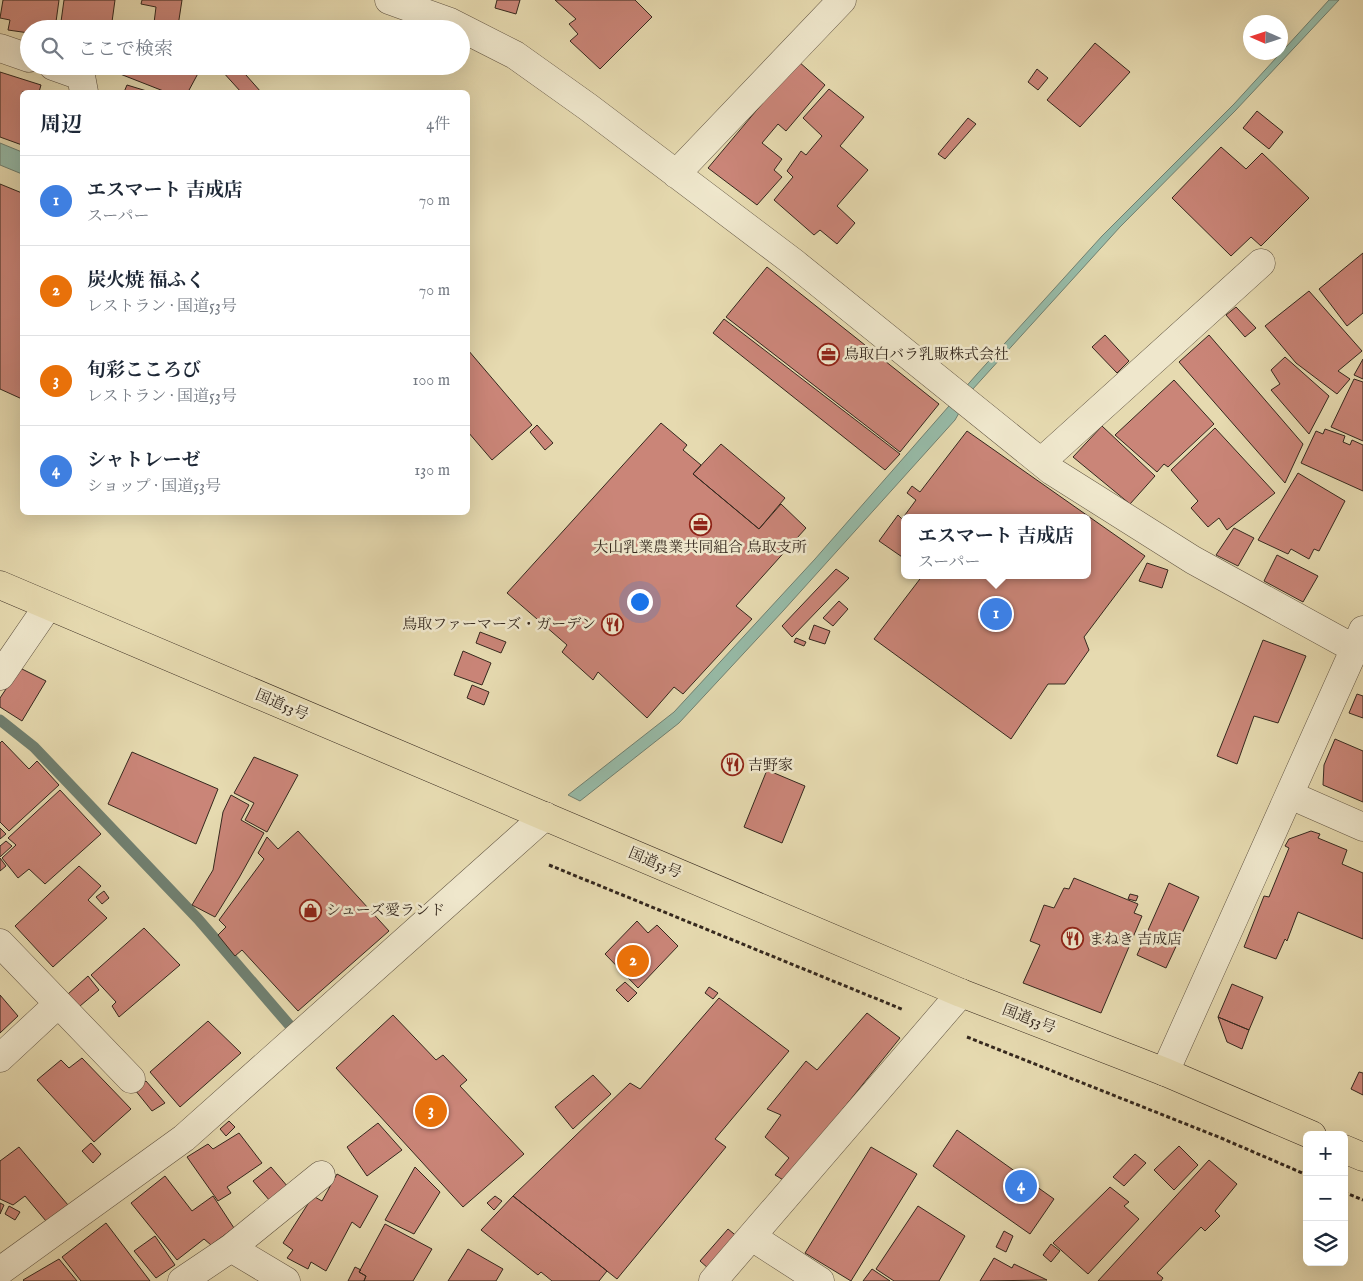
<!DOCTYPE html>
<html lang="ja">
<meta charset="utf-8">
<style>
:root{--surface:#fff;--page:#f6f6f7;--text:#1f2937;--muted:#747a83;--line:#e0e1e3;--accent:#2563eb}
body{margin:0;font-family:"IM FELL English","Noto Serif JP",serif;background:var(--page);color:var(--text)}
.controls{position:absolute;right:15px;bottom:15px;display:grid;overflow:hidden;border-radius:8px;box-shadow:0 5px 20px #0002}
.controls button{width:45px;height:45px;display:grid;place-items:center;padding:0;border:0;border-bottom:1px solid var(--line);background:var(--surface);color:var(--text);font:25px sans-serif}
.compass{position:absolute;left:1243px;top:15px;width:45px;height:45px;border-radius:50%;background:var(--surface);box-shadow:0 5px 20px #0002;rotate:273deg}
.you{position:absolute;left:639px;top:601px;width:18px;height:18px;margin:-12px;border:4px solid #fff;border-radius:50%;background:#1a73e8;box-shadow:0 0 0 8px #1a73e833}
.badge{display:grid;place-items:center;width:32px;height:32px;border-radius:50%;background:var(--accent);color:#fff;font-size:16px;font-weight:700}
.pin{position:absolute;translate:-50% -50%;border:2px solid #fff;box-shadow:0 1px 5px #0006}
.popup{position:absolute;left:901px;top:514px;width:190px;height:65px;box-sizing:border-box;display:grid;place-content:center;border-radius:8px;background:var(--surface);filter:drop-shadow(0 1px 4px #0005);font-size:16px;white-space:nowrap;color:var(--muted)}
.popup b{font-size:19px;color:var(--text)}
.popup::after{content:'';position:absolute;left:50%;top:100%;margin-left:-10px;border:10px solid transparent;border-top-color:var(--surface)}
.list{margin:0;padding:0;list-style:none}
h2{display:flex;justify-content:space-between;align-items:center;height:65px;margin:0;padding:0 20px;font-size:21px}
h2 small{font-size:16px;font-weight:400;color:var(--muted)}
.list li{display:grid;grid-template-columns:32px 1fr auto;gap:15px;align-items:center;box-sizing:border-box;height:90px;padding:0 20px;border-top:1px solid var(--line)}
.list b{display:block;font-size:19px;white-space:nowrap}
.list p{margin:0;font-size:16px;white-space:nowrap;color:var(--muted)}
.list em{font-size:16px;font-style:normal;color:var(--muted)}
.icon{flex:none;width:28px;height:28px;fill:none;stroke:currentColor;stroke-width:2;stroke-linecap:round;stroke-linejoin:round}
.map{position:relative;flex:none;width:1363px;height:1281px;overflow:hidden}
.search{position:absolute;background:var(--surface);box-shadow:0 5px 20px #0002;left:20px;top:20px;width:450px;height:55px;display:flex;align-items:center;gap:12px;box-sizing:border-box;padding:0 18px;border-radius:28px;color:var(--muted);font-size:19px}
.panel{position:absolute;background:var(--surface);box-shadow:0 5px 20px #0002;left:20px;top:90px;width:450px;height:425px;border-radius:8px}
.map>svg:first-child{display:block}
</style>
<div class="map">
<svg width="1363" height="1281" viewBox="0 0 1363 1281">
<rect width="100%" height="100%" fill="#e6dab0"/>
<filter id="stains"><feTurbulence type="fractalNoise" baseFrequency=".004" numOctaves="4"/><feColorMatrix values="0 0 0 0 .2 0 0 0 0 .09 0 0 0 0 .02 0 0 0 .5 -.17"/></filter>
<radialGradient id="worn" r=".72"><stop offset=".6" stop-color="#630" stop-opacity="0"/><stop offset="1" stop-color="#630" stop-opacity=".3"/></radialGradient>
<!-- water -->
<path fill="#97bba8" stroke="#708071" d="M1329,0H1339L1235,111L1120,227L972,390L955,420L783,611L679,723L580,801L568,795L674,712L815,559L977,374L1102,236L1234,104Z
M0,143L22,152V174L0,165Z"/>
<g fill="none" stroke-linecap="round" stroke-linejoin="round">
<!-- stream -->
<path stroke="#708071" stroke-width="11" d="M0,720L34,747L198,919L291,1027"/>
</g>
<!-- building -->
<path fill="#ca8578" stroke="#35281e" d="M3,0H59L55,29H29V33L8,30L10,20L0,18Z
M64,0H115L111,29H60Z
M142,0H182L178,26L154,23L156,7L141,4Z
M497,0H520L516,14L495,8Z
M555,0H635L652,17L600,69L570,41L578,34L569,24L576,19Z
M1095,43L1130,72L1080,127L1047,100Z
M798,61L825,85L786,131L778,124L762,143L782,159L774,170L782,177L757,205L708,168Z
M117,66H202L188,92H166L115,72Z
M227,66H238L261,92H241L222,71Z
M1037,69L1048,78L1038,90L1028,82Z
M0,72L41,85L39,92H22V145L0,137Z
M127,85L150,92H124Z
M829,89L864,117L840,146L868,170L837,206L855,223L837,244L820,230L814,235L774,200L793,177L787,171L801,151L806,155L822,136L803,118Z
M1257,111L1283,132L1269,149L1243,128Z
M968,118L976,124L945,159L938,154Z
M1221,147L1246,169L1262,153L1309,198L1261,246L1251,237L1231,256L1172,198Z
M0,184L22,193V399L0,389Z
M1363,253V313L1347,326L1319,289Z
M767,267L939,404L900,452L726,317Z
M1309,291L1362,351L1338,371L1350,379L1337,394L1296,363L1265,326Z
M1236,307L1256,328L1245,337L1226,315Z
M724,319L900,454L885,470L713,333Z
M1105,335L1129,361L1117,373L1092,347Z
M1209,335L1303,444L1285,483L1179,362Z
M468,350L532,425L492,460L468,432Z
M1285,357L1329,396L1309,434L1271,390L1280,384L1271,370Z
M1363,359V379L1354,375Z
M1354,379L1363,382V441L1331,427Z
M1174,380L1214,424L1168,467L1164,464L1157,472L1115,435Z
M661,423L687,445L683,450L701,465L693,474L759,529L781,504L806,528L736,606L752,619L683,694L674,687L647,718L598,672L593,680L562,652L567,645L507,593Z
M537,425L553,443L545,450L530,432Z
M1102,426L1155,476L1130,504L1073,457Z
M1215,428L1275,493L1227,530L1219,518L1208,527L1191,508L1198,501L1171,470Z
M1325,429L1345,436L1343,442L1350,445L1352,440L1363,445V491L1301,463L1316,431L1323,434Z
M967,431L1145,556L1084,637L1089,650L1065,684H1048L1011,739L874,639L923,575H1087V518H905V559L879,541L898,515L902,519L916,500L907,493L912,486L920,492Z
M721,444L785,498L759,529L693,474Z
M1298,473L1345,501L1319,551L1314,549L1309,559L1291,549L1288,554L1258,540Z
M1234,528L1254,538L1238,566L1216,555Z
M1277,555L1318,576L1303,602L1264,581Z
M1147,563L1168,570L1162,588L1139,581Z
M836,569L849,578L792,637L782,626Z
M839,601L848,609L833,626L823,618Z
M814,625L830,631L825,644L809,639Z
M480,632L506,642L501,653L476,643Z
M796,638L806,642L804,646L794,642Z
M1263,640L1306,656L1278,723L1254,716L1237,764L1217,756Z
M463,651L491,663L482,685L454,675Z
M20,668L46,681L22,721L0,707V698Z
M472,685L489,692L484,705L467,698Z
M1357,694L1363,696V718L1349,713Z
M1335,739L1363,751V802L1323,785L1324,765Z
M2,741L29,769L37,761L59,785L9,831L0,822V743Z
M132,752L218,789L196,844L108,804Z
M254,757L298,775L267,832L245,820L254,803L234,793Z
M767,770L805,786L782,843L744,827Z
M60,790L101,834L45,884L29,869L18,878L2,858L16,845L8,838Z
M231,795L249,805L241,820L264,833L239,878L215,917L192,905L213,870L223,812Z
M0,828L6,834L0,839Z
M298,831L389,931L298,1011L242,950L235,956L218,935L226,927L219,920L264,859L258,853L267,837L278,849Z
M1311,831L1320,834L1318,838L1347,850L1342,864L1363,873V939L1298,912L1287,941L1285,939L1276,959L1244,947L1264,896L1269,897L1289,848L1285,846L1289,839Z
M6,841L12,846L0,857V846Z
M0,858L6,866L0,871Z
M79,866L101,886L88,900L107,918L53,967L15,926Z
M1074,878L1138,904L1134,913L1142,916L1101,1013L1023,983L1040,945L1030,941L1044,905L1054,908L1064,888L1069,889Z
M1169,883L1199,897L1166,968L1137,955Z
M104,891L109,898L102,904L96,897Z
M1130,894L1138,896L1136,901L1128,899Z
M637,921L648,933L657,925L678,946L638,988L605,954Z
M144,928L180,965L119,1017L112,1006L116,1002L91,975Z
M88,976L99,990L80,1006L68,994Z
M625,982L637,993L628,1002L616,990Z
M1232,984L1263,997L1249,1030L1218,1017Z
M709,987L718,993L713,999L705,993Z
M0,995L18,1016L0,1033Z
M719,998L789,1051L715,1139L726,1147L617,1279L513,1196L630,1083L640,1089Z
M867,1013L900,1038L785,1181L775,1175L789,1158L765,1137L781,1115L767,1109L806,1061L817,1070Z
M393,1015L436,1060L443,1055L467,1080L460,1086L524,1154L463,1207L336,1068Z
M1218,1017L1249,1030L1242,1049L1227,1042Z
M208,1021L241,1053L180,1107L150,1072Z
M82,1058L131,1109L94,1142L37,1080L61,1060L69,1068Z
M1359,1072L1363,1073V1095L1351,1089Z
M593,1075L611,1094L573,1129L555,1107Z
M146,1081L165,1103L152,1111L135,1090Z
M229,1121L235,1127L226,1136L220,1129Z
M378,1123L402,1150L367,1176L347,1147Z
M957,1130L1054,1199L1030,1234L933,1166Z
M239,1133L262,1163L227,1187L231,1193L218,1201L187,1157L208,1144L213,1149Z
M91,1143L101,1154L93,1163L82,1151Z
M1179,1146L1198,1165L1174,1190L1154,1170Z
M19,1147L68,1205L46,1221L25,1196L13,1205L0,1199V1161Z
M871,1147L917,1174L851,1281L805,1253Z
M1135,1154L1146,1163L1124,1186L1113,1177Z
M1209,1160L1237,1184L1215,1211L1220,1216L1205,1231L1201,1227L1157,1273L1163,1278L1161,1281H1098Z
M271,1167L288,1187L270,1201L253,1181Z
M415,1167L440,1192L414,1234L385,1220Z
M337,1174L378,1196L360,1228L352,1222L326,1271L311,1262L308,1269L287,1258L293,1250L283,1243L313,1196L322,1201Z
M165,1176L192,1211L213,1196L234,1228L211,1245L204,1239L177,1260L131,1203Z
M1110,1187L1129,1202L1124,1206L1139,1219L1088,1274L1053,1243Z
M495,1196L502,1201L494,1210L487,1203Z
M513,1196L607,1271L599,1281H552L541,1272L538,1275L481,1230Z
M0,1203L4,1205L0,1214Z
M9,1206L20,1212L15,1220L5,1214Z
M918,1206L965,1236L939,1281H894L876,1269Z
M106,1223L150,1281H81L62,1257Z
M385,1224L432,1249L413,1281H364L366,1276L359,1272Z
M728,1229L739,1238L709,1269L700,1261Z
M1004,1231L1013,1236L1006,1252L996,1247Z
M155,1236L175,1265L156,1278L134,1251Z
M1051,1244L1060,1251L1051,1262L1043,1255Z
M468,1249L503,1269L496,1281H448Z
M994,1258L1012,1268L1014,1264L1047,1280L980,1281Z
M59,1259L77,1281H24L23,1280Z
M355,1267L361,1270L359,1272L366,1276L364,1281H348Z
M872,1269L890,1281H863Z"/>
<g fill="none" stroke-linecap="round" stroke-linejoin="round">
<defs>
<path id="minor" d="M389,0L450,22L515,55L588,107L793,262L1052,471L1193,560L1355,649
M0,48L29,58
M53,66L81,76L84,92
M676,174L842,0
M1041,462L1261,263
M0,676L48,606
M1290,795L1363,827
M0,943L131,1079
M0,1058L58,1004
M1165,1072L1363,630
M752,1237L820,1281
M231,1248L286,1281
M0,1271L184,1138L545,816
M182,1281L231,1248L321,1175
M713,1281L961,993"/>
<path id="highway" d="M0,585L961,993L1165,1072L1312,1135
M1344,1149L1363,1157"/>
</defs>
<!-- minor casing -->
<use href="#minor" stroke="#615442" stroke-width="29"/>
<!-- highway casing -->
<use href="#highway" stroke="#35281e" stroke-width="29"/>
<!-- path -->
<path stroke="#35281e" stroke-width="3" stroke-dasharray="4 2.5" stroke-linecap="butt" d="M549,865L904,1010
M967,1037L1221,1138L1307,1175
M1344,1192L1363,1200"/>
<!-- minor -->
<use href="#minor" stroke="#efe7cc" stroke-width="28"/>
<!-- highway -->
<use href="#highway" stroke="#e6dab0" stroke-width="28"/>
</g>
<!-- icons -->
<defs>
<symbol id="office-ring" viewBox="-11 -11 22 22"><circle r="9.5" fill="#efe7cc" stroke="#8f2418" stroke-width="1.5"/><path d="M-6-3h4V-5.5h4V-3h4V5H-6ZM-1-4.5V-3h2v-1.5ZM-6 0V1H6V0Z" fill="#8f2418"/></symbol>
<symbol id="restaurant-ring" viewBox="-11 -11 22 22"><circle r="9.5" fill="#efe7cc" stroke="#8f2418" stroke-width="1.5"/><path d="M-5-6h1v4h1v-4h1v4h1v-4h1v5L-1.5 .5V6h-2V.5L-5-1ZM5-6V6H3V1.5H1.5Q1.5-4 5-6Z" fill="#8f2418"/></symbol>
<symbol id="shop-ring" viewBox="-11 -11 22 22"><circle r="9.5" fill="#efe7cc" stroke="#8f2418" stroke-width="1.5"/><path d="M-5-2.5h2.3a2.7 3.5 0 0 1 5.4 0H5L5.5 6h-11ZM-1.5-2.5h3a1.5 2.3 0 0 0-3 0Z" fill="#8f2418"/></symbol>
</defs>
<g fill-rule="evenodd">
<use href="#office-ring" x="816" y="342" width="25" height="25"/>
<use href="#office-ring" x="688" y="512" width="25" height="25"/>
<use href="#restaurant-ring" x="600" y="612" width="25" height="25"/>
<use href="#restaurant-ring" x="720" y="752" width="25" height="25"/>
<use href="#shop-ring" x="298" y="898" width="25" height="25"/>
<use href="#restaurant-ring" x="1060" y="926" width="25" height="25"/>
</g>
<g text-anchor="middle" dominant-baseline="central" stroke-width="5" stroke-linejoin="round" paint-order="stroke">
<!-- poi labels -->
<g font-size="15" fill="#35281e" stroke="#efe7cc" text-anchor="start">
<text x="844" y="354">鳥取白バラ乳販株式会社</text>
<text x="700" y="547" text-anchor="middle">大山乳業農業共同組合 鳥取支所</text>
<text x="596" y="624" text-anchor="end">鳥取ファーマーズ・ガーデン</text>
<text x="748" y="765">吉野家</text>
<text x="326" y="910">シューズ愛ランド</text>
<text x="1089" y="939">まねき 吉成店</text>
</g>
<!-- street labels -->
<g font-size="15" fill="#35281e" stroke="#efe7cc">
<text transform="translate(282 705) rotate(23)">国道53号</text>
<text transform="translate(655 863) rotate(23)">国道53号</text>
<text transform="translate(1029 1019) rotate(21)">国道53号</text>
</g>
</g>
<rect width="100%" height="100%" filter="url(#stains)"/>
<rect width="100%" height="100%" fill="url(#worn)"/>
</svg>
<div class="controls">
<button>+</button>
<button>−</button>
<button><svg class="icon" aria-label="layers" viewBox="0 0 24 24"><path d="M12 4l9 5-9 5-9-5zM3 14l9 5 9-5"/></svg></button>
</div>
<svg class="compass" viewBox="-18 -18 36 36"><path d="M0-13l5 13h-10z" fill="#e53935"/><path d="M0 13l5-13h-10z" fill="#747a83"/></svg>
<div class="you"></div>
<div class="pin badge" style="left:996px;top:614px;background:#3f7fe0">1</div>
<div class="popup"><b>エスマート 吉成店</b>スーパー</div>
<div class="pin badge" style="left:633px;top:961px;background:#e8710a">2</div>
<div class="pin badge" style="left:431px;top:1111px;background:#e8710a">3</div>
<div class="pin badge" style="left:1021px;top:1186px;background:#3f7fe0">4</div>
<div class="search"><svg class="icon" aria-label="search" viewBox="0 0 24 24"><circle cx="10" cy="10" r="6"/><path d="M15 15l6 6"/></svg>ここで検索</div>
<section class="panel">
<h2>周辺<small>4件</small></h2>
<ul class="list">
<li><span class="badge" style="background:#3f7fe0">1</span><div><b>エスマート 吉成店</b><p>スーパー</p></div><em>70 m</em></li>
<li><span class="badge" style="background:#e8710a">2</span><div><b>炭火焼 福ふく</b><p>レストラン · 国道53号</p></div><em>70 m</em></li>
<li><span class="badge" style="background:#e8710a">3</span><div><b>旬彩こころび</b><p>レストラン · 国道53号</p></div><em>100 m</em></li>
<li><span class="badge" style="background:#3f7fe0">4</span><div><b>シャトレーゼ</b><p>ショップ · 国道53号</p></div><em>130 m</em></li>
</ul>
</section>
</div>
